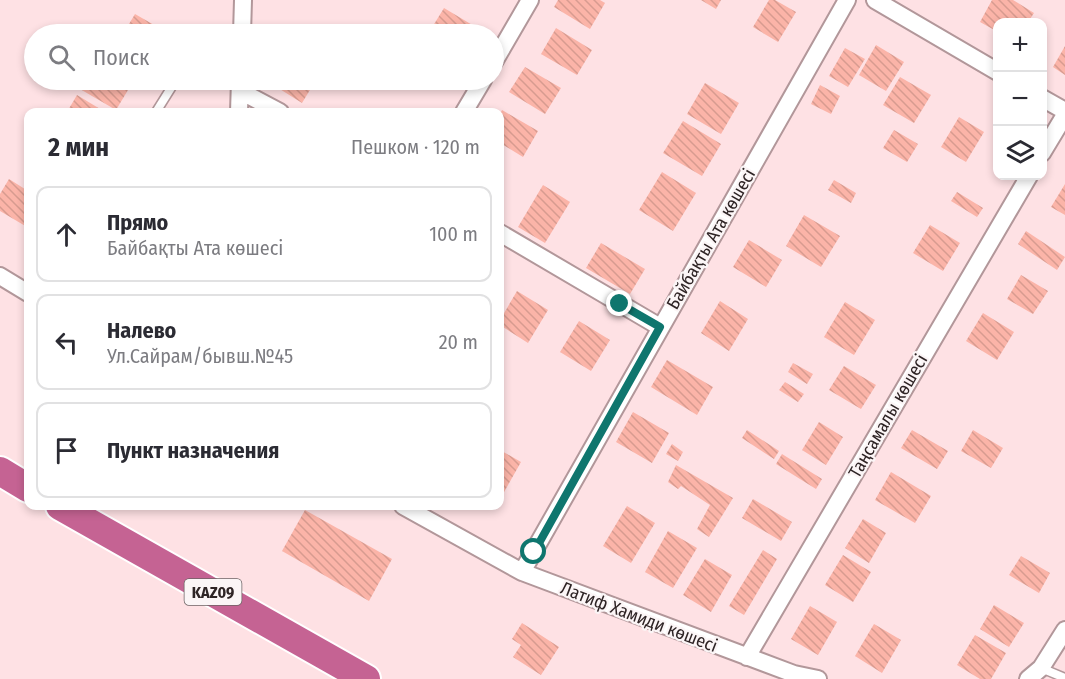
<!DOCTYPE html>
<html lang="ru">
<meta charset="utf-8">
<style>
:root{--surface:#fff;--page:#f2f2f3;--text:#2b2b33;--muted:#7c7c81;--line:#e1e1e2}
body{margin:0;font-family:"Fira Sans Condensed",sans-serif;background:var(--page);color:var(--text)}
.controls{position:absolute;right:18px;top:18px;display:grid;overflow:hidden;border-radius:12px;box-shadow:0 3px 9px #0003}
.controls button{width:54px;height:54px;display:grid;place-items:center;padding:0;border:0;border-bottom:2px solid var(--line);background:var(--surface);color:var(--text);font:30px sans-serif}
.stop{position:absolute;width:18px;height:18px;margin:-14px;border:4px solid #0f766e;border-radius:50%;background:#fff}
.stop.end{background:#0f766e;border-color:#fff;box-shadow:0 2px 6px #0008}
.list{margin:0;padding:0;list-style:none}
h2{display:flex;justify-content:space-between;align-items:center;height:78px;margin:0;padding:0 24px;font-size:26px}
h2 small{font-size:20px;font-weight:400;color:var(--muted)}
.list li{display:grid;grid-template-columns:39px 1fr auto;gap:18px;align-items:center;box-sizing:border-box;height:96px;margin:0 12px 12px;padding:0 12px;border:2px solid var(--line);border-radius:12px}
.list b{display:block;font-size:22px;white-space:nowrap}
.list p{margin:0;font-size:20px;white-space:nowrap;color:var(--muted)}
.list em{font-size:20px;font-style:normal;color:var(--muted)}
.icon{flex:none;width:33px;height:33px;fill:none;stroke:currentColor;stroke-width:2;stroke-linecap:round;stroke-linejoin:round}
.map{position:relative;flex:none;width:1065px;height:679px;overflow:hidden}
.search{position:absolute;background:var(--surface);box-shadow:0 3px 9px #0003;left:24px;top:24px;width:480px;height:66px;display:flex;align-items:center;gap:15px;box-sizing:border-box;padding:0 21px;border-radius:33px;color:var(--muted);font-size:22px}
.panel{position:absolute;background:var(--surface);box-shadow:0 3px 9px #0003;left:24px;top:108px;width:480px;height:402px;border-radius:12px}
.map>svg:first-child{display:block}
</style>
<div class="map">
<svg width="1065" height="679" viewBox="0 0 1065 679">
<defs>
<pattern id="building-back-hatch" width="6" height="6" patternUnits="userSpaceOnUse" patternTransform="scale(1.5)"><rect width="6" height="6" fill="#fbb4a8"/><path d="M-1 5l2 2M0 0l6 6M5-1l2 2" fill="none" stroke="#d79b90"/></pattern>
</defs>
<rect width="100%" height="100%" fill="#fee1e4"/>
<!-- building -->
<path fill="url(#building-back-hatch)" d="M558,0H600L605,3L590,29L554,7Z
M701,0H721L716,9Z
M769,0H775L796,12L778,42L753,27Z
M992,0H1013L1034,13L1028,22H998V32L980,22Z
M444,8L474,26L469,34H428Z
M135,14L161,29L158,34H123Z
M556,28L592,50L577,75L541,54Z
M876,45L904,62L886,91L859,75Z
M1065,46V75L1053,67Z
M845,48L865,59L848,87L829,76Z
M525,67L561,88L545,114L509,92Z
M900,77L931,95L914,123L883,105Z
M86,80H121L131,85L116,110L80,89Z
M268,80H316L302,103L267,81Z
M705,83L739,103L721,134L687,114Z
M820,85L840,96L831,114L811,104Z
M77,95L105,112H67Z
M502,110L538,131L523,157L500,143V114Z
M959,117L984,132L966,162L941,147Z
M683,121L721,144L702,176L663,153Z
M894,130L918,144L907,162L883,148Z
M662,172L696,193L673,231L639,210Z
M9,179L28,191V224L27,227L0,211V194Z
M834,180L856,193L851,203L828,190Z
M1065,184V215L1051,207Z
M543,185L570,202L545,243L518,227Z
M957,192L983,208L977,217L951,201Z
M804,215L840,236L821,267L786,246Z
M930,225L960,243L943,271L913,253Z
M1026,231L1065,257L1057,270L1018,244Z
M749,240L782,260L766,287L733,267Z
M601,243L645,269L630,294L586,268Z
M1021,275L1048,291L1033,314L1007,299Z
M517,291L548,310L528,343L500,325V320Z
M720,301L748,319L729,351L701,333Z
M845,302L875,320L854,355L824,337Z
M983,313L1014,332L997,360L966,341Z
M579,321L610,340L591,371L560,352Z
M667,360L713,387L697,415L651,387Z
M793,363L813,374L807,384L788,372Z
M844,366L876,385L861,409L829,390Z
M785,382L804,394L798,402L779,390Z
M633,412L669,433L652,463L616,442Z
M819,422L843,437L826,465L802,450Z
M747,430L779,451L774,459L742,438Z
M912,430L948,451L937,469L901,448Z
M973,430L1003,448L991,468L961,451Z
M672,444L683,452L678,461L666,454Z
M500,450L521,462L503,494L500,492Z
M782,454L822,479L816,489L776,464Z
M676,465L733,498L709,537L697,529L710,505L681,486L678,489L668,482Z
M891,472L931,496L915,523L875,500Z
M753,499L792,522L781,541L742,518Z
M627,506L655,523L631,563L603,546Z
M305,510L392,559L369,601L282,551Z
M863,519L886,533L869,563L845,548Z
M668,531L697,548L673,588L645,572Z
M763,550L777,559L744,615L729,606Z
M843,555L871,572L853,602L825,585Z
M1021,556L1050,573L1039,593L1009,575Z
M705,559L732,575L711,612L683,595Z
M994,605L1024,623L1009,647L980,629Z
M810,606L837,622L818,655L791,639Z
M522,623L559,647L541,675L513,657L521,645L512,639Z
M874,624L901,640L882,673L855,656Z
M975,635L1006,653L991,679H980L957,665Z"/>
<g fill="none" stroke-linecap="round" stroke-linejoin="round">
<defs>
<path id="lane" d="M156,112L176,80
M1041,668L1065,678"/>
<path id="street" d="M875,0L998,72
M242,34L243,0
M494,62L530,0
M240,91L280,112
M1042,98L1065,111
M239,112L240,80
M464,112L483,80
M1042,153L1065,115
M500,233L660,327
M0,276L28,293
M403,506L522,572L794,674L818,679
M522,572L847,0
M747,657L1029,176
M1028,679L1041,668L1065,630"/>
<path id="highway" d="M0,471L28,488
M60,506L366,679"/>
</defs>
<!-- lane casing -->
<use href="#lane" stroke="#b2979a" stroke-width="11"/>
<!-- street casing -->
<use href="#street" stroke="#b2979a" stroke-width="20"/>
<!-- highway casing -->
<use href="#highway" stroke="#fff" stroke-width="32"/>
<!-- lane -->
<use href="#lane" stroke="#fff" stroke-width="8"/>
<!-- street -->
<use href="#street" stroke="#fff" stroke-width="16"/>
<!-- highway -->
<use href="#highway" stroke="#c56393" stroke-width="28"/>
</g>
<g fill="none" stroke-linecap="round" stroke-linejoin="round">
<!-- route -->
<path stroke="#0f766e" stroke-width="8" d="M534,552L660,327L620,304"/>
</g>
<g text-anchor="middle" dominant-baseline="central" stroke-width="4.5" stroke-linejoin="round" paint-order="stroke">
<!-- shield labels -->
<rect fill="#fbf5f6" stroke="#6c6364" stroke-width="1.5" x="184.5" y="579" width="57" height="26" rx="4.5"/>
<g font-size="16" font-weight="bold" fill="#2e2425">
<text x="213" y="592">KAZ09</text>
</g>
<!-- street labels -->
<g font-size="18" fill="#2e2425" stroke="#fbf5f6">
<text transform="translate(711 239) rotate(-60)">Байбақты Ата көшесі</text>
<text transform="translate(888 416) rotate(-60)">Таңсамалы көшесі</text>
<text transform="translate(639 617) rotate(21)">Латиф Хамиди көшесі</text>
</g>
</g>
</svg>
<div class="controls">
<button>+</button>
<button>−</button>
<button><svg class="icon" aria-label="layers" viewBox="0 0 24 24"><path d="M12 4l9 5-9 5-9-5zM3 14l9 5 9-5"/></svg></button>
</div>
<div class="stop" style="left:534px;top:552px"></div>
<div class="stop end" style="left:620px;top:304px"></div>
<div class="search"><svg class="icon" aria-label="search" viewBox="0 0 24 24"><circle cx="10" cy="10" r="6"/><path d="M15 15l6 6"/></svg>Поиск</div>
<section class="panel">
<h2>2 мин<small>Пешком · 120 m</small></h2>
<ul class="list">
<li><svg class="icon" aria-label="ahead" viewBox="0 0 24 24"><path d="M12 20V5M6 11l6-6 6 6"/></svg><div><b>Прямо</b><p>Байбақты Ата көшесі</p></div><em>100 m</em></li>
<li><svg class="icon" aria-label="left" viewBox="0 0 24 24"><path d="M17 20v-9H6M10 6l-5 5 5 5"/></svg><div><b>Налево</b><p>Ул.Сайрам/бывш.№45</p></div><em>20 m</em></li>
<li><svg class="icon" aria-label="arrive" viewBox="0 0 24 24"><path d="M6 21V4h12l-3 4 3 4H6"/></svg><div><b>Пункт назначения</b></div></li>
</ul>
</section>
</div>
